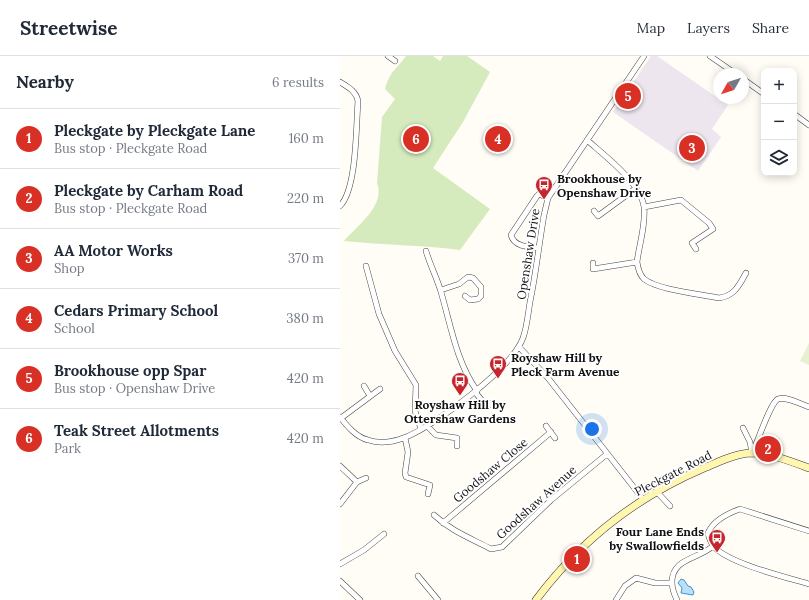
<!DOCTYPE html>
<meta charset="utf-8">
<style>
:root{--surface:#fff;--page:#f2f2f3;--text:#1f2937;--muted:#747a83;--line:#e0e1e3;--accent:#d93025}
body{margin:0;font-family:Lora,serif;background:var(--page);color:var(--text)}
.controls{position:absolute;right:12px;top:12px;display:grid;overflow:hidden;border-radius:8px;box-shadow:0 2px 10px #0003}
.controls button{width:36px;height:36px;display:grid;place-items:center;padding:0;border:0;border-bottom:1px solid var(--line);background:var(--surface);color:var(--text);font:20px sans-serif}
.compass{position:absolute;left:373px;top:12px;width:36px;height:36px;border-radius:50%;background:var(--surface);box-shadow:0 2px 10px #0003;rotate:231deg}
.you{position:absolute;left:252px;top:373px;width:14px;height:14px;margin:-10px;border:3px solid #fff;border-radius:50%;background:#1a73e8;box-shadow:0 0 0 6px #1a73e833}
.badge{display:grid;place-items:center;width:26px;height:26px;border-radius:50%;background:var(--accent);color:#fff;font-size:13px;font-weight:700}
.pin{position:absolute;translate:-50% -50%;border:2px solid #fff;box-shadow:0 1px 4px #0006}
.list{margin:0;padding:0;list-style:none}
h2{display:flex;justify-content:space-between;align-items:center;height:52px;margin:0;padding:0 16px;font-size:17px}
h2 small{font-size:13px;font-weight:400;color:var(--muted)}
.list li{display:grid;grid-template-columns:26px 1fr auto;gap:12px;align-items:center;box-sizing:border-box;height:60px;padding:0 16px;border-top:1px solid var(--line)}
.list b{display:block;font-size:15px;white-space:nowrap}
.list p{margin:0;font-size:13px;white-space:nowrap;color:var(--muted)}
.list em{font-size:13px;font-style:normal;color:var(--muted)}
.icon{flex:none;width:22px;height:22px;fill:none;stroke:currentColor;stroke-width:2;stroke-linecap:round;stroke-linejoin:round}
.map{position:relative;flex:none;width:469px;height:544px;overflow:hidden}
header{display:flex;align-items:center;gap:24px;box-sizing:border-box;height:56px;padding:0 20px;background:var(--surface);border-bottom:1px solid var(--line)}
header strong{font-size:19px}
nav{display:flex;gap:22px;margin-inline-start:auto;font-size:14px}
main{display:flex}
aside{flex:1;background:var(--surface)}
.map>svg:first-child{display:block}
</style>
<header>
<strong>Streetwise</strong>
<nav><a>Map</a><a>Layers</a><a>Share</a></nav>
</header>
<main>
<aside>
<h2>Nearby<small>6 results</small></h2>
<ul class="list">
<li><span class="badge">1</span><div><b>Pleckgate by Pleckgate Lane</b><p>Bus stop · Pleckgate Road</p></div><em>160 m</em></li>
<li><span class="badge">2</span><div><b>Pleckgate by Carham Road</b><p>Bus stop · Pleckgate Road</p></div><em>220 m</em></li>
<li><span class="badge">3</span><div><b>AA Motor Works</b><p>Shop</p></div><em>370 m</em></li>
<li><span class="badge">4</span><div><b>Cedars Primary School</b><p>School</p></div><em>380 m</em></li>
<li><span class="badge">5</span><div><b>Brookhouse opp Spar</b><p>Bus stop · Openshaw Drive</p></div><em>420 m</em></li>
<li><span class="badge">6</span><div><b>Teak Street Allotments</b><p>Park</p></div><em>420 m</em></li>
</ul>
</aside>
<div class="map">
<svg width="469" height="544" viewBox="0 0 469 544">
<rect width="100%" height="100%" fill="#fffdf5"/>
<!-- industrial -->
<path fill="#eee6ef" d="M311,0H317L388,49L372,73L381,81L358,115L273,56Z"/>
<!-- green -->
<path fill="#d5ebbd" d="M66,0H93L100,5L103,0H127L150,16L123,66L93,112L150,153L120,194C81,189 43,189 4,185C17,170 46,149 37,127L42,61L55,43L45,33C50,15 56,14 66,0Z"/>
<!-- pitch -->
<path fill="#e6f2cf" d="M469,287V309L460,305Z"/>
<!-- water -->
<path fill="#b9e0f7" stroke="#3f96cf" d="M341,523L344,524L348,530L351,531L354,536L353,539L341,537L342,532L338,527Z"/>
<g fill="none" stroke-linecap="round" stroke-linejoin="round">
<defs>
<path id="minor" d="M48,0L55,5
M370,0L396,18
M403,23L424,38
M0,26C8,31 16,35 18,45C16,70 17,133 0,150
M454,58L469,69
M247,84C265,100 301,127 304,151C306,169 299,189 297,206C298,213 300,219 304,223C318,234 360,238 379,242C394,240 399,230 406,217
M304,151L341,144L369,167L373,173L352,187L356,193
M254,155L258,160L295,133
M199,192C189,191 174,191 171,179L197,140L199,138L208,142
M86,195C90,209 97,222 101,236C111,270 116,305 137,335
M253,207V213L297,206
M26,210L39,258L55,295L76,329L75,355L81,373
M101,234L119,228L128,221L133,222L141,231V240L138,243L130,244L125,240
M179,291L208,322L303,443
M24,330L30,340
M135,336L144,347L149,349L152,347
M0,361C7,370 16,381 28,384C40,388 55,386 66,381C96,369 172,312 183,282C187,271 188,258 190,246C196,217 199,188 204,159L208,142L304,0
M1,362L40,333
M87,370L96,379L117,382V390
M206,370L215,382
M403,372L410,386L412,397
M65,382L68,396L65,417L66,421L90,429L88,438
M412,397C417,388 430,347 438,343C446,340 461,348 469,351
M0,410L17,426L0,448
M17,426L26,422
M317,436L330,450
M94,459C111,475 130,482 151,493L162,491L211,444L267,398
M103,467L211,376
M469,475L400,453C389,457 373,465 368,477C369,482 371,487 374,491C391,508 445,521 469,528
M0,508L24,494L44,478
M78,520L98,544
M0,525L20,544
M276,544L285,530L296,522L315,527H332
M337,544C334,538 332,532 332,526C332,502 359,503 373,490"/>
<path id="secondary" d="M196,544C240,485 296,441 364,412C379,406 394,398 410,397C430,397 450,405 469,412"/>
</defs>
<!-- minor casing -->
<use href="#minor" stroke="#444" stroke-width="6"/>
<!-- secondary casing -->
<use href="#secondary" stroke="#333" stroke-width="8"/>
<!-- minor -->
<use href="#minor" stroke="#fff" stroke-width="5"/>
<!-- secondary -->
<use href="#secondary" stroke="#fff6b0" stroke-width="7"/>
</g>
<!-- icons -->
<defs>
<symbol id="bus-pin" viewBox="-11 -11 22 30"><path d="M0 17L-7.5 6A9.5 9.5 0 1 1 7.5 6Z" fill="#c4262e" stroke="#fff"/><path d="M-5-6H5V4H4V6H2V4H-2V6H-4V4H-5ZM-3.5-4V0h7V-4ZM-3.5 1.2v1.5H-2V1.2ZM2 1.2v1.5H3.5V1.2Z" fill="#fff"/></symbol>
</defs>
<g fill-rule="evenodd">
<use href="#bus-pin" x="194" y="119" width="20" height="27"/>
<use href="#bus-pin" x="148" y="298" width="20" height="27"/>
<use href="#bus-pin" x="110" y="315" width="20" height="27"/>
<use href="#bus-pin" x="367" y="472" width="20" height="27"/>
</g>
<g text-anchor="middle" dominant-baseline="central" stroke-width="4" stroke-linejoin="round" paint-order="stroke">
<!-- poi labels -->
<g font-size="12" font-weight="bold" fill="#111" stroke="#fff" text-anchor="start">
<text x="217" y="122">Brookhouse by<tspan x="217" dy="14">Openshaw Drive</tspan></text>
<text x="171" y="301">Royshaw Hill by<tspan x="171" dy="14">Pleck Farm Avenue</tspan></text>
<text x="120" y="348" text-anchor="middle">Royshaw Hill by<tspan x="120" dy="14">Ottershaw Gardens</tspan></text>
<text x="364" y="475" text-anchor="end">Four Lane Ends<tspan x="364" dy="14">by Swallowfields</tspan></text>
</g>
<!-- street labels -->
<g font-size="12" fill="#111" stroke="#fff">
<text transform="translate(188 198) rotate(-81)">Openshaw Drive</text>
<text transform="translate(150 414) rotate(-40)">Goodshaw Close</text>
<text transform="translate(333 417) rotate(-27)">Pleckgate Road</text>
<text transform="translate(196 446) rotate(-42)">Goodshaw Avenue</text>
</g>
</g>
</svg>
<div class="controls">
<button>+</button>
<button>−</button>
<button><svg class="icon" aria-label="layers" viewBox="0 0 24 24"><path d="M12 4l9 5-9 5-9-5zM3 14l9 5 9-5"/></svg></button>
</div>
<svg class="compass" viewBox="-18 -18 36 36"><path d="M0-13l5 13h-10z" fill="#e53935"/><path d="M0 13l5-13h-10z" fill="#747a83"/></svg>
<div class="you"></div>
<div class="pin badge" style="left:237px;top:503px">1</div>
<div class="pin badge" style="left:428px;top:393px">2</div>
<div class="pin badge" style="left:352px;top:92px">3</div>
<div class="pin badge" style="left:158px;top:83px">4</div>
<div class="pin badge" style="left:288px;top:40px">5</div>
<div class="pin badge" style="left:76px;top:83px">6</div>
</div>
</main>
